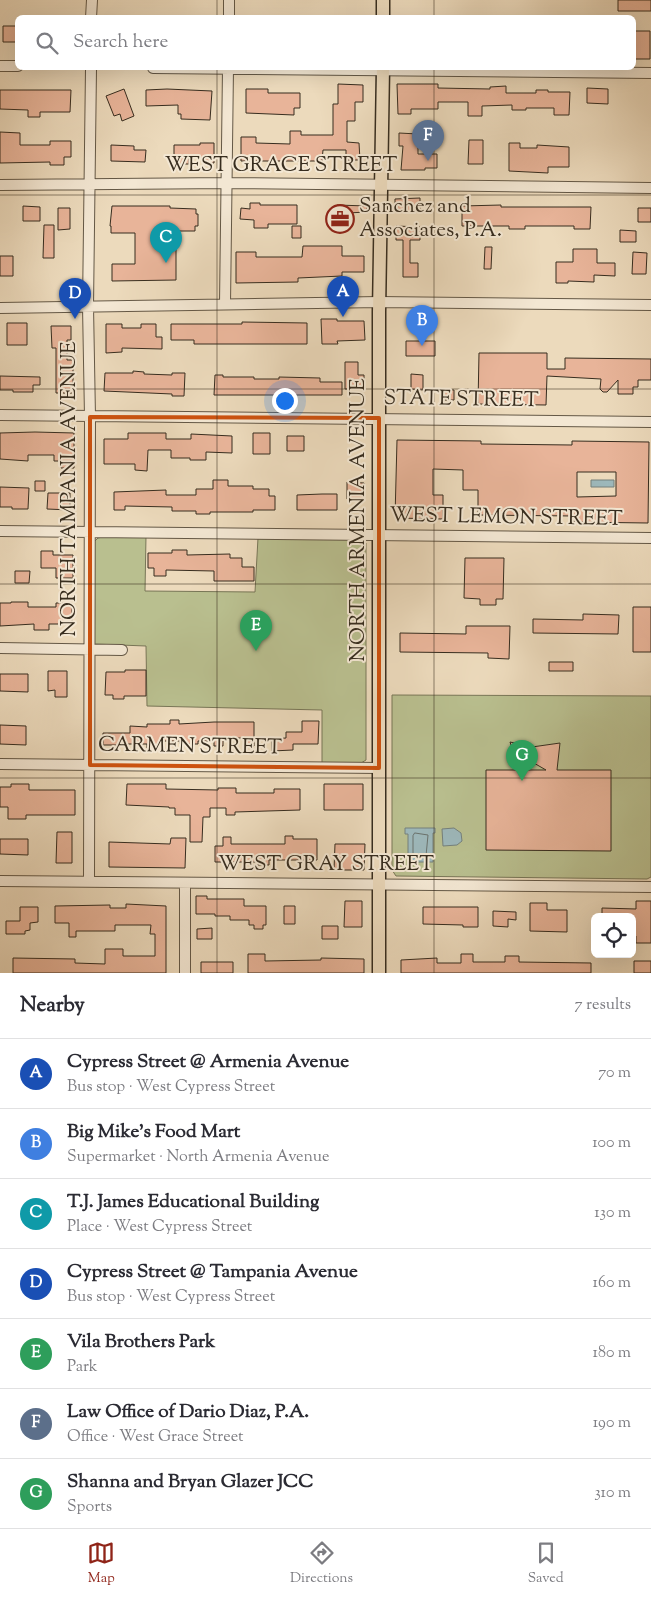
<!DOCTYPE html>
<meta charset="utf-8">
<style>
:root{--surface:#fff;--page:#f7f7f7;--text:#2b2b33;--muted:#7c7c81;--line:#e1e1e2;--accent:#8f2418}
body{margin:0;font-family:"Sorts Mill Goudy",serif;background:var(--page);color:var(--text)}
.controls{position:absolute;right:15px;bottom:15px;display:grid;overflow:hidden;border-radius:8px;box-shadow:0 5px 20px #0002}
.controls button{width:45px;height:45px;display:grid;place-items:center;padding:0;border:0;border-bottom:1px solid var(--line);background:var(--surface);color:var(--text);font:25px sans-serif}
.you{position:absolute;left:284px;top:400px;width:18px;height:18px;margin:-12px;border:4px solid #fff;border-radius:50%;background:#1a73e8;box-shadow:0 0 0 8px #1a73e833}
.badge{display:grid;place-items:center;width:32px;height:32px;border-radius:50%;background:var(--accent);color:#fff;font-size:16px;font-weight:700}
.pin{position:absolute;translate:-50% -41px;filter:drop-shadow(0 1px 2px #0008)}
.pin::after{content:'';position:absolute;top:26px;width:18px;height:15px;background:inherit;clip-path:polygon(0 0,100% 0,50% 100%)}
.list{margin:0;padding:0;list-style:none}
h2{display:flex;justify-content:space-between;align-items:center;height:65px;margin:0;padding:0 20px;font-size:21px}
h2 small{font-size:16px;font-weight:400;color:var(--muted)}
.list li{display:grid;grid-template-columns:32px 1fr auto;gap:15px;align-items:center;box-sizing:border-box;height:70px;padding:0 20px;border-top:1px solid var(--line)}
.list b{display:block;font-size:19px;white-space:nowrap}
.list p{margin:0;font-size:16px;white-space:nowrap;color:var(--muted)}
.list em{font-size:16px;font-style:normal;color:var(--muted)}
.icon{flex:none;width:28px;height:28px;fill:none;stroke:currentColor;stroke-width:2;stroke-linecap:round;stroke-linejoin:round}
.map{position:relative;flex:none;width:651px;height:973px;overflow:hidden}
.search{position:absolute;background:var(--surface);box-shadow:0 5px 20px #0002;left:15px;right:15px;top:15px;height:55px;display:flex;align-items:center;gap:12px;box-sizing:border-box;padding:0 18px;border-radius:8px;color:var(--muted);font-size:19px}
.sheet{height:555px;background:var(--surface)}
nav{display:flex;justify-content:space-around;align-items:center;box-sizing:border-box;height:70px;border-top:1px solid var(--line);background:var(--surface);font-size:14px;color:var(--muted)}
nav a{display:grid;justify-items:center;gap:2px}
nav .on{color:var(--accent)}
.map>svg:first-child{display:block}
</style>
<div class="map">
<svg width="651" height="973" viewBox="0 0 651 973">
<rect width="100%" height="100%" fill="#ecdabc"/>
<filter id="stains"><feTurbulence type="fractalNoise" baseFrequency=".004" numOctaves="4"/><feColorMatrix values="0 0 0 0 .2 0 0 0 0 .09 0 0 0 0 .02 0 0 0 .5 -.17"/></filter>
<radialGradient id="worn" r=".72"><stop offset=".6" stop-color="#630" stop-opacity="0"/><stop offset="1" stop-color="#630" stop-opacity=".3"/></radialGradient>
<!-- green -->
<path fill="#b9bf8f" stroke="#787657" d="M146,536L145,591L255,592L258,538L358,539L366,543V760L361,763H322V710L147,706L146,646L94,644L93,543L98,538L103,537Z
M392,695L651,696V877L647,879L396,876L392,870Z"/>
<!-- water -->
<path fill="#9db8bb" stroke="#74807d" d="M591,480H614V487H591Z
M405,828H435V833H433V862H408V834H405Z
M454,828L461,833L462,841L457,845L443,846L442,829Z"/>
<g fill="none" stroke-linecap="round" stroke-linejoin="round">
<!-- shore -->
<path stroke="#6a726d" stroke-width="1" d="M415,833L428,835L426,856L413,855V836Z"/>
</g>
<!-- building -->
<path fill="#e8b499" stroke="#372d1f" fill-rule="evenodd" d="M618,0H651V11H618Z
M3,26H18V42H3Z
M634,31H650V59H634Z
M338,84L363,85V102H355V121H347V142L359,143L360,160H346V150H323L322,161H241V137H256V143L290,144V131H301V135H333V104H338Z
M397,84H438V88L490,89V87L506,86V93H536V90H548V92H570L569,115H554V108H526V110H512V105L482,106V116H468V102H438V109H411V114H398Z
M587,88L608,89V104L587,103Z
M124,89L134,116L122,121L120,114L114,116L106,96Z
M167,89L212,91L210,120L181,119V114H178V105L146,106V90Z
M246,89H268V93H300V108H294V115L246,113Z
M0,90H71L70,112H40V117H28V110L0,109Z
M0,132L20,133V145H50V141H71V157H64V165H50V162L0,163Z
M399,133L418,134V154H437V168H425V170H401L403,146H399Z
M469,140H483V164H468Z
M200,143H214V163H204V158H189V164H174V145H200Z
M509,143H520V148H537V145L569,147V167H548V173L509,171Z
M111,145L134,146V150H146L145,162L111,161Z
M420,198V212H395V199Z
M250,203H260V205H297V224H268V228H254V220L240,219L241,208L250,209Z
M337,205L367,206V212L347,213V220H337Z
M501,205V207H591L590,229H574V226H525V229H509V226H462V206Z
M23,206L40,207V221H23Z
M112,206H170V208L196,209V214H198V226H195V231H170V247H176V280L112,281V264H135V233H111V226H110Z
M58,208H70V229L58,230Z
M638,208H651V222H638Z
M44,225H54V258H43Z
M292,226H301V238H292Z
M396,226L420,227V240H410V263H418V277H403V240H396Z
M620,230L636,231V242H620Z
M303,246H342V256H364V272H342V276L298,278V282L236,283V252H256V257H302Z
M485,247H492L491,269H484Z
M573,249H597V263H615V276L594,275V282L568,281V283H556V262H573Z
M633,252L647,253L646,274H632Z
M0,256H13V276H0Z
M321,319H337V321H364L365,340L337,341L338,344H322Z
M242,322L307,323V344H194V340H171V324H242Z
M7,323H27V345H7Z
M106,324H122V328H141V324H156V337H162V349L122,348V352L106,353Z
M51,326H71V340H67V360H73V393H56V348H52Z
M406,341H435V356H406Z
M479,353H547V369H565V358L651,359V380H638V387H633V394H618V380L607,392H603L600,389L601,379L547,376L546,405L478,404Z
M345,362H358V375H364V389H345Z
M133,371L144,372V374L172,375V373H185L184,396H172V394L104,391L105,373H133Z
M411,374L423,375V390L411,389Z
M215,375H223V377H254V379H279V377L320,378V382H342V395H214Z
M0,376L40,377V385H33V392H13V390H0Z
M442,390H454V400H442Z
M35,432L74,433V468H61V461H54V455H28V461L0,459V433Z
M128,433H166V439H191V434L232,436V453L206,452V460H190V458H171V450H148L147,471L135,470V464H104V439H128Z
M253,433H270V454H253Z
M287,436H304V451H287Z
M397,440L481,441V444L572,445V441L649,442L648,523L574,522V516L478,515V490H463V470L433,469V495H443V519L395,518ZM577,472H616V496L577,497Z
M213,480H228V486H253V489H269V496H275V510H253V512H210V514H196V511H172V507L125,506V510H114V492L166,490V495H196V489H213Z
M35,481H45V491H35Z
M347,482L364,483L363,500L347,499Z
M0,487L29,488L28,509H12V507H0Z
M48,493H70V510L47,509Z
M322,494H337V510H297V495Z
M172,550H187V555L230,554V558H242V567H254V581H214V571L166,570V576H154V568H148V553H172Z
M41,551H53V555H73V578H56V568H41Z
M465,558H504L503,599H496V605H480V599L464,598Z
M15,571H30L29,583H15Z
M11,602H28V607H56V603H72V624H49V630H34V624L0,626V603H11Z
M633,607H651V652H633Z
M583,614L619,615L618,634L533,633V619L583,620Z
M466,626H510L509,659L488,658V653L400,652V633L466,634Z
M549,662H573V671H549Z
M125,670H146V696H124V699H113V695H105L106,672H125Z
M48,671H67V697H55V690L48,691Z
M0,674H28V692L0,691Z
M170,720H179V724L214,722H254V746H245V738H223V746H214V741H198V744H180V741H159V748H147V744H123V745H103V733H130V726L147,727V724H170Z
M302,721H319L318,744H293V750L272,751V739L286,738V732H302Z
M0,725L26,726V745L0,744Z
M510,742L532,747L560,743L557,770H611V851L486,850V770H546L513,751Z
M11,784H29V790H75V815H26V819H8V807H0V787H11Z
M127,784H166V789L218,790V788H236V793H274V789H300V810L235,812V815H226V808H210V817H203L202,842H190V815H175V808H169V807L126,805Z
M324,784H363V810H324Z
M57,832H72V863H56Z
M285,836H293V839H317V860H269V865H258V862H215V846H223V837H231V844H285Z
M171,838H186L185,868L109,867V842L170,844Z
M0,839H28V855L0,854Z
M335,844H365L364,870H334Z
M196,896H207V899H244V906H266V925H263V929H254V925H249V920H230V916H215V914H196Z
M345,901H362V927H344Z
M636,901H651V943H636V936L632,935V917H602V908L636,909Z
M530,903H547V910H567V932L530,931Z
M126,904L166,906V973H13V958L75,959V963L105,964V949H123V956H155V934H150L151,925H115V931H76V937H69V923H55V906L110,905V908H126Z
M284,906H295V924H284Z
M20,907H38V922L30,923V930L25,931V934H6V921H20Z
M423,907H478V927H463V925L423,924Z
M493,911L516,912V920L508,919V927L493,926Z
M322,926H338V939H322Z
M212,928V939H197V929Z
M248,954H265V961L321,960V958L364,959V973H248Z
M461,954H473V962H505V956H519V962L591,963V973H401V960L437,958V963H461Z
M634,961H651V973H634Z
M201,962H233V973H201Z"/>
<g fill="none" stroke-linecap="round" stroke-linejoin="round">
<defs>
<path id="minor" d="M91,18L92,0
M229,18V0
M0,66H18
M153,68L651,73
M0,185L227,183L651,188
M225,304L228,68
M0,308L379,302L651,305
M0,415L651,422
M0,531L651,538
M0,648L122,650
M0,764L379,768
M0,881L651,887
M89,881L90,417L88,306L91,68
M185,883V973"/>
<path id="major" d="M383,18V0
M379,973V312L383,68"/>
</defs>
<!-- minor casing -->
<use href="#minor" stroke="#645846" stroke-width="12"/>
<!-- major casing -->
<use href="#major" stroke="#372d1f" stroke-width="15"/>
<!-- minor -->
<use href="#minor" stroke="#f3e7d3" stroke-width="10"/>
<!-- major -->
<use href="#major" stroke="#ecdabc" stroke-width="12"/>
</g>
<!-- marked area -->
<path fill="none" stroke="#cd520f" stroke-width="4" stroke-linejoin="round" d="M90,417L379,418V768L90,765Z"/>
<!-- grid -->
<path fill="none" stroke="#372d1f" stroke-width="1" stroke-opacity="0.55" d="M217,0V18M434,0V18M217,68V973M434,68V973M0,195H651M0,389H651M0,584H651M0,778H651"/>
<!-- icons -->
<defs>
<symbol id="office-ring" viewBox="-11 -11 22 22"><circle r="9.5" fill="#f3e7d3" stroke="#8f2418" stroke-width="1.5"/><path d="M-6-3h4V-5.5h4V-3h4V5H-6ZM-1-4.5V-3h2v-1.5ZM-6 0V1H6V0Z" fill="#8f2418"/></symbol>
</defs>
<g fill-rule="evenodd">
<use href="#office-ring" x="324" y="203" width="32" height="32"/>
</g>
<g text-anchor="middle" dominant-baseline="central" stroke-width="4" stroke-linejoin="round" paint-order="stroke">
<!-- street labels -->
<g font-size="21" fill="#372d1f" stroke="#f3e7d3">
<text x="281" y="166">WEST GRACE STREET</text>
<text transform="translate(461 400) rotate(1)">STATE STREET</text>
<text transform="translate(70 489) rotate(-90)">NORTH TAMPANIA AVENUE</text>
<text transform="translate(506 518) rotate(1)">WEST LEMON STREET</text>
<text transform="translate(359 520) rotate(-90)">NORTH ARMENIA AVENUE</text>
<text transform="translate(190 747) rotate(1)">CARMEN STREET</text>
<text x="326" y="865">WEST GRAY STREET</text>
</g>
<!-- poi labels -->
<g font-size="21" fill="#372d1f" stroke="#f3e7d3" text-anchor="start">
<text x="359" y="207">Sanchez and<tspan x="359" dy="24">Associates, P.A.</tspan></text>
</g>
</g>
<rect width="100%" height="100%" filter="url(#stains)"/>
<rect width="100%" height="100%" fill="url(#worn)"/>
</svg>
<div class="controls">
<button><svg class="icon" aria-label="locate" viewBox="0 0 24 24"><circle cx="12" cy="12" r="6"/><path d="M12 2v4M12 18v4M2 12h4M18 12h4"/></svg></button>
</div>
<div class="you"></div>
<div class="pin badge" style="left:343px;top:317px;background:#1a4fb4">A</div>
<div class="pin badge" style="left:422px;top:346px;background:#3f7fe0">B</div>
<div class="pin badge" style="left:166px;top:263px;background:#0f9aa8">C</div>
<div class="pin badge" style="left:75px;top:319px;background:#1a4fb4">D</div>
<div class="pin badge" style="left:256px;top:651px;background:#2e9e5b">E</div>
<div class="pin badge" style="left:428px;top:161px;background:#5c6f8a">F</div>
<div class="pin badge" style="left:522px;top:781px;background:#2e9e5b">G</div>
<div class="search"><svg class="icon" aria-label="search" viewBox="0 0 24 24"><circle cx="10" cy="10" r="6"/><path d="M15 15l6 6"/></svg>Search here</div>
</div>
<section class="sheet">
<h2>Nearby<small>7 results</small></h2>
<ul class="list">
<li><span class="badge" style="background:#1a4fb4">A</span><div><b>Cypress Street @ Armenia Avenue</b><p>Bus stop · West Cypress Street</p></div><em>70 m</em></li>
<li><span class="badge" style="background:#3f7fe0">B</span><div><b>Big Mike's Food Mart</b><p>Supermarket · North Armenia Avenue</p></div><em>100 m</em></li>
<li><span class="badge" style="background:#0f9aa8">C</span><div><b>T.J. James Educational Building</b><p>Place · West Cypress Street</p></div><em>130 m</em></li>
<li><span class="badge" style="background:#1a4fb4">D</span><div><b>Cypress Street @ Tampania Avenue</b><p>Bus stop · West Cypress Street</p></div><em>160 m</em></li>
<li><span class="badge" style="background:#2e9e5b">E</span><div><b>Vila Brothers Park</b><p>Park</p></div><em>180 m</em></li>
<li><span class="badge" style="background:#5c6f8a">F</span><div><b>Law Office of Dario Diaz, P.A.</b><p>Office · West Grace Street</p></div><em>190 m</em></li>
<li><span class="badge" style="background:#2e9e5b">G</span><div><b>Shanna and Bryan Glazer JCC</b><p>Sports</p></div><em>310 m</em></li>
</ul>
</section>
<nav>
<a class="on"><svg class="icon" aria-label="map" viewBox="0 0 24 24"><path d="M3 6l6-2 6 2 6-2v14l-6 2-6-2-6 2zM9 4v14M15 6v14"/></svg>Map</a>
<a><svg class="icon" aria-label="directions" viewBox="0 0 24 24"><path d="M12 3l9 9-9 9-9-9zM9 14v-3h6M13 9l2 2-2 2"/></svg>Directions</a>
<a><svg class="icon" aria-label="saved" viewBox="0 0 24 24"><path d="M7 4h10v16l-5-4-5 4z"/></svg>Saved</a>
</nav>
